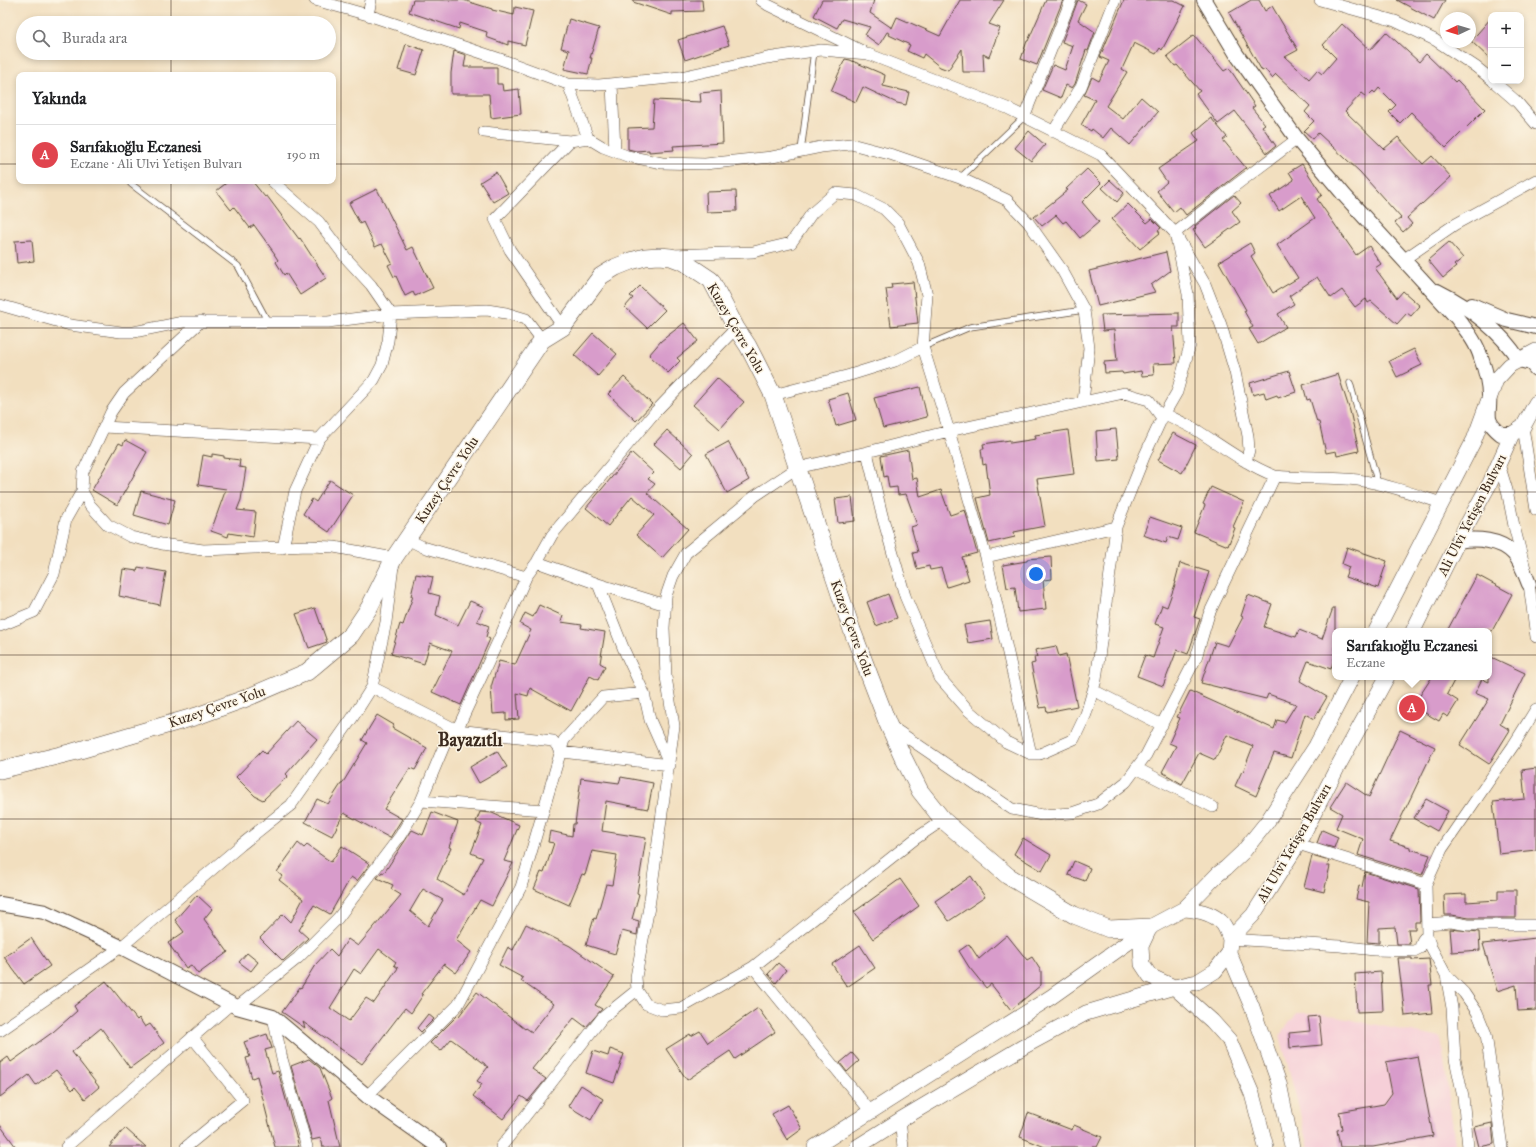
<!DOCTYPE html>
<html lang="tr">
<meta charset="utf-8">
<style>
:root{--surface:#fff;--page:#f6f6f6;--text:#202124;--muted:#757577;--line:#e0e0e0;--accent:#1a73e8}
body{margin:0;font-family:"IM FELL Great Primer",serif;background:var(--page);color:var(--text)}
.controls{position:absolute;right:12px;top:12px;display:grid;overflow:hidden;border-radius:8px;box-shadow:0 2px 6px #0003}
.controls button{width:36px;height:36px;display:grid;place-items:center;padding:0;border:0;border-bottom:1px solid var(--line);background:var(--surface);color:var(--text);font:20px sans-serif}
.compass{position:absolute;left:1440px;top:12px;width:36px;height:36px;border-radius:50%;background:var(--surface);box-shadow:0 2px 6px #0003;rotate:266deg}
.you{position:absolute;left:1036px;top:574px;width:14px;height:14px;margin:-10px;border:3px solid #fff;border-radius:50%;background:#1a73e8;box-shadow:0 0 0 6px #1a73e833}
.badge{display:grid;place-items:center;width:26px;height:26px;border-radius:50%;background:var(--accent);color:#fff;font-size:13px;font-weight:700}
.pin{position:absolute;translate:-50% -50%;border:2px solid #fff;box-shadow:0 1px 4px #0006}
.popup{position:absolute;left:1332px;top:628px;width:160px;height:52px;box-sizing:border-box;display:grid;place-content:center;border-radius:8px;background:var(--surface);filter:drop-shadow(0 1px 3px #0005);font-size:13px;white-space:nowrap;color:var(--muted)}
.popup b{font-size:15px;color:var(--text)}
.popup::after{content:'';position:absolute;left:50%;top:100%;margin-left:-8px;border:8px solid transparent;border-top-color:var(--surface)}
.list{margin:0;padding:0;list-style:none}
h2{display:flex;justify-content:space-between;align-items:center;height:52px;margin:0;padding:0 16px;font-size:17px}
h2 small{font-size:13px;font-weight:400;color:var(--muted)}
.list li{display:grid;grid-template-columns:26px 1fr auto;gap:12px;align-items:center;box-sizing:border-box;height:60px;padding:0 16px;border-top:1px solid var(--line)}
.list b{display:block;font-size:15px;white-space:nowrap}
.list p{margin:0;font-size:13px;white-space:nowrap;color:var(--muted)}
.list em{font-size:13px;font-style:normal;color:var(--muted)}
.icon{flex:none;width:22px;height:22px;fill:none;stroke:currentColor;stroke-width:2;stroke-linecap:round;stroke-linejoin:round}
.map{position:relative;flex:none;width:1536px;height:1147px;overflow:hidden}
.search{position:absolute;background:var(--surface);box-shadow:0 2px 6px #0003;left:16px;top:16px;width:320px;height:44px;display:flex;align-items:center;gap:10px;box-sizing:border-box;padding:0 14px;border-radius:22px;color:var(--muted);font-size:15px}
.panel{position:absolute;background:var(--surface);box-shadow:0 2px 6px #0003;left:16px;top:72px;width:320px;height:112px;border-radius:8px}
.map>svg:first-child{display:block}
</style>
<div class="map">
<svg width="1536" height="1147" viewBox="0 0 1536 1147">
<rect width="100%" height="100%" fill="#fcf5e5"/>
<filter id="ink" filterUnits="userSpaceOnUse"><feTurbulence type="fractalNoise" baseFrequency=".025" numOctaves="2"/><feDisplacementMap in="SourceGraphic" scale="8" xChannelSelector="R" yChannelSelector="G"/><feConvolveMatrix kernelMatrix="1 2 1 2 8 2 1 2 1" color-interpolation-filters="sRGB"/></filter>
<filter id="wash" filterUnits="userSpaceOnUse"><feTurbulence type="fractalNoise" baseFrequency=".012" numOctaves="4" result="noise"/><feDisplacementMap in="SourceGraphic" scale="16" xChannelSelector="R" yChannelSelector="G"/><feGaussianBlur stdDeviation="0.9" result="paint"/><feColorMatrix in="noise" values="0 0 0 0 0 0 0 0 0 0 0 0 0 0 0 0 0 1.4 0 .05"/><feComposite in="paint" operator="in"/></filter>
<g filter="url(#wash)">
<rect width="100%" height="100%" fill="#f2dfbf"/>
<!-- built -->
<path fill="#f6cfd8" d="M1297,1013H1318L1441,1038L1455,1144L1440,1147H1309L1280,1035Z"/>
<g id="blocks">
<!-- building -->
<path fill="#d89ccb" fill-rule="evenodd" d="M413,0H463L492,9V10L514,15L515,7L533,11L525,45L508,41V45L486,37L487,32L460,23L459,29L409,12Z
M633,0H702L703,11L672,12V15L633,2Z
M822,0H874L870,13L892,28L897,17L940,36L960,0H1004L989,24L1000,28L989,57L983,54L984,72H963L962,49L948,70L940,67L924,54L922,58L907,51L910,45L889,35L890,33L887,32L879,45L865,35L870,27L842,19L837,28L814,16Z
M1046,0H1063L1037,65L1021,59L1027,41H1028Z
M1078,0L1086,4L1078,20L1095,32L1088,51L1086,50L1075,84L1072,88L1066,85L1061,98L1042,90L1053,65L1065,70L1073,46L1062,42Z
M1124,0H1173L1185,6L1162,50L1160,48L1156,54L1134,43L1122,69L1127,72L1106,106L1123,119L1141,97L1158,112L1130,145L1111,128L1103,138L1092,129L1091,131L1081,125L1095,100L1084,95L1092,77L1099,81L1109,61L1100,57Z
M1251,0H1259L1265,11L1272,6L1298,50L1285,57L1309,79L1317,70L1322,74L1336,58L1323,45L1342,24L1370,50L1386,32L1419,62L1426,54L1455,82L1457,80L1485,109L1446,148L1411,112L1400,123L1389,112L1396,105L1379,88L1375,93L1373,91L1367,97L1362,93L1345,111L1384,149L1398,137L1423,164L1432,156L1451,177L1407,218L1412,224L1403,232L1395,223L1401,218L1360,172L1318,133L1313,139L1304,131L1314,121L1305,112L1310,106L1276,74L1272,78L1265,69L1262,71L1229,13Z
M1397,0H1445L1434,20Z
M1491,18V60L1471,41Z
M569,19L599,28L590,58H592L588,74L564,69L569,50L561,48Z
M722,26L729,45L685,60L678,40Z
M1194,35L1224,71L1229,68L1255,106L1252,108L1265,124L1262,126L1276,146L1267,153L1235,111L1218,124L1196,94L1200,91L1177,65L1175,66L1167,56Z
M406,44L424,50L416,75L398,70Z
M454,51L466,55L464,67H497V84H502L503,91L519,89L521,114L491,118L489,94H451V73Z
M845,59L850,60L885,75L883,86L909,92L906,105L897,103L863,87L856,102L831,91Z
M721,91L723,143L673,146L674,150L649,152V150L636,151L628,149V128L652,127L654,100L701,102L700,93Z
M1211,118L1227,137L1223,140L1246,168L1186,215L1180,207L1174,212L1157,191L1167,182L1158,169L1199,141L1193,133Z
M1029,131L1045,145L1031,161L1015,148Z
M1302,164L1322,195L1317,199L1356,255L1369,246L1381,264L1375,268L1397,298L1403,291L1420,306L1411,316L1407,313L1397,324L1371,301L1368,303L1366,299L1355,307L1342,290L1331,298L1317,277L1289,296L1294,304L1278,314L1286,327L1258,344L1249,329L1253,327L1244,311L1246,310L1219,262L1250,243L1255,253L1251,256L1273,293L1298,278L1277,245L1315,218L1301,196L1279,211L1270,196L1294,180L1289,172Z
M1087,169L1101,183L1082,202L1099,222L1080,238L1066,221L1063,223L1056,215L1042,226L1034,217L1068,190L1066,189Z
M496,172L508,193L493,202L480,182Z
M1110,180L1124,193L1117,202L1102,188Z
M229,181H252L265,197L267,196L299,239L300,238L326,278L300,295L286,273L284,275L276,262L278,260L274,254H275L254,225L250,228L234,207L231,210L216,191Z
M377,189L407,250L413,247L433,288L415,296L413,292L405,296L396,276L394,277L388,265L392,263L382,244L375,247L363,222L360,224L349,203Z
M736,191L737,211L707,212L706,192Z
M1234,195L1241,203L1232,211L1240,222L1205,247L1193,230L1196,228L1195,226Z
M1128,204L1147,223L1152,219L1161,228L1158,230L1160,233L1140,249L1112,219Z
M32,240L34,261L17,263L15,241Z
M1449,242L1463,258L1454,265L1456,267L1443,278L1428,260Z
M1166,252L1170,271L1151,285L1155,292L1098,306L1089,271Z
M913,282L918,323L891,326L886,289L892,288L891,284Z
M640,286L665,310L647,328L625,307L633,298L630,296Z
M1179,313V327H1173L1176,363L1153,364L1154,375L1142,376L1141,371L1123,374L1122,372L1105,373L1104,362L1117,361L1114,330L1103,331L1101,315Z
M684,323L698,341L677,358L680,361L668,373L649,355L661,341Z
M593,333L617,354L598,376L574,355Z
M1414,349L1422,365L1397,377L1389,361Z
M1289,371L1296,392L1278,398L1277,395L1266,399L1264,392L1253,395L1250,383Z
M1338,374L1350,411L1359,451L1337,456L1336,451L1326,453L1319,422H1317L1310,399L1307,400L1303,385Z
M624,377L652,404L636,421L608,394Z
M717,378L744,402L720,429L693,405Z
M920,387L927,417L883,428L874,398Z
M848,393L856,420L836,426L828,399Z
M1116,429L1119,459L1098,461L1096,431Z
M667,430L693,454L681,468L654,444Z
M1068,430L1074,474L1037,479L1045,526L1014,532L1015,537L989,543L977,498L990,495L986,464L983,465L981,449H984L983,444L1010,440V443L1036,439L1035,435Z
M1173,433L1196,445L1182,473L1158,460Z
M125,440L147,452L117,505L92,490L119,443L123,445Z
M728,442L749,480L727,493L706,454Z
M908,450L912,479L917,478L920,497L941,490L950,515L965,510L977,553L962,557L969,580L947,587L941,568L930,570L929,566L917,569L913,553L918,552L911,527L917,525L906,494L898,495L897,487L889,488L887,476L884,477L881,456Z
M632,453L654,473L648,479L655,484L647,493L688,529L662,558L636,535L654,515L632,496L608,526L586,508Z
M212,454L224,456V458L240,460L239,467L246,468L241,500L237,510L256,512L253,537L229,533L228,537L211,531L226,489L198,485L203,455L212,457Z
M330,480L353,495L329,532L303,514L312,499L316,502Z
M1211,487L1244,502L1233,527L1235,528L1228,546L1194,532L1205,505L1203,504Z
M141,491L175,500L168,525L134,515Z
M852,497L855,521L838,523L835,499Z
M1150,517L1182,528L1178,540L1168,537L1166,543L1143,535Z
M1347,547L1387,561L1378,588L1345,577L1349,567L1342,564Z
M1051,557L1052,579L1043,580L1046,609L1018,612L1015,587L1007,588L1003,565L1027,561V559Z
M1180,563L1209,572L1194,617L1200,619L1188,654L1177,650L1163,686L1137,676L1145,655L1153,658L1164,627L1155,624L1162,605L1167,607L1176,582H1175Z
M138,567L166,572L160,605L119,596L123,569L137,571Z
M416,574L433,577L429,593L440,596L436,615L458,625L470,601L484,607L477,621L489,626L486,637L490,639L461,705L432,692L452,651L430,643L424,664L391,654L400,624L403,625L413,596H411Z
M1477,575L1512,594L1492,631H1447Z
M888,594L897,618L876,626L867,602Z
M1248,595L1272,604L1264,627L1296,637L1299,630L1322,639L1333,608H1335V656L1331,669L1308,661L1300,681L1327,697L1314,719L1305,714L1291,758L1274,753L1256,796L1235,786L1242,771L1243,772L1253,746L1227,735L1215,760L1199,753L1182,784L1162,772L1176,746L1169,743L1180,718L1177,717L1190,691L1274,729L1277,720L1285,722L1296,704L1268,694L1266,699L1201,683L1215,642L1228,646L1243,617L1241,616Z
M539,605L563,616L561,622L582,625L581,628L605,632L600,663L605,666L598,680L590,676L571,711L530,688L528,696L517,693L519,719L506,720V713L493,714L491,687L499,661L515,665L531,630L520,624L525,613L533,617Z
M315,608L327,642L309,648L296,614Z
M990,621L993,639L968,643L964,625Z
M1056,646L1059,656L1066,654L1077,706L1047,712L1046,707L1040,708L1031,664L1035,663L1034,657H1037L1035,650Z
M1489,656L1525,673L1500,724L1510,730L1489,764L1460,745L1489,699L1475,693L1482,679L1489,682Z
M1432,677H1456L1447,694L1458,701L1448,717L1443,714L1439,721L1413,706Z
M377,715L394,725L392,728L427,748L415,770L410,768L384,809L402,819L390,838L344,813L332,836L305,822L317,799L328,804L341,784H342L367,743L362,740Z
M296,721L317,739L286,774L288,776L263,800L255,796L236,777L262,750L266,754Z
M1400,730L1435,747L1390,841L1410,847V849L1430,855L1422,875L1358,855L1363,839L1336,828L1342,814L1330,807L1346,782L1369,797Z
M497,751L507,767L479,783L470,767Z
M1536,768V850L1499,854L1493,802L1525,799L1522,770Z
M621,777L653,783L648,809L606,801L602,831L646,838L637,893L639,894L632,919L639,921L637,935L622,931L615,954L586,945L594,918L596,919L606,884L612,885L617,855L592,851L585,875L582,874L569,905L534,889L541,872L544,873L554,843L548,842L550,831L572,836L573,824H575L581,778L619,783Z
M1426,799L1448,811L1437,831L1414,818Z
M432,812L458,822L449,847L451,848L437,879L464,895L483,858L471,853L482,825L476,822L480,812L492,813L519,825L504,861L513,863L492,906L480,900L456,940L471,952L456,973L444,964L421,994L423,995L411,1013L405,1008L362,1064L303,1022L305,1028L282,1012L300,987L301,988L315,965L330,949L337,956L348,939L358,946L401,895L391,889L393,885L377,878L382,872L384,873L412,830L423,835ZM423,889L443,900L428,926L410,911ZM379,949L396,962L394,965L398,968L374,1003L366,998L349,1021L330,1008L354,969L361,974Z
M1322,830L1338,837L1334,848L1317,843Z
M1023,838L1051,855L1042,871L1014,854Z
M298,843L304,848L307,845L331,862L342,846L370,864L357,881L351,877L330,914L314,905L299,930L308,938L283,961L260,938L283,914L291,922L303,899L279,880L282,876L277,872Z
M1312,856L1329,861L1327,866H1330L1324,892L1304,887Z
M1074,861L1090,868L1085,881L1068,875Z
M1365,872L1419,889L1420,922H1415V929H1408L1410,944H1397L1395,927L1379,928V943L1367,942L1369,902L1356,899L1359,886L1362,887Z
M971,876L985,897L949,921L935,901Z
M900,879L919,906L873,939L854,912Z
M1498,890H1516V918H1469L1452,915H1445L1444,895L1466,894V902L1498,900Z
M197,895L212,909L204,919L228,952L198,974L191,965L186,968L168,943L184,932L175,920Z
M526,924L570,946L614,977L595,1005L602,1009L586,1027L574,1018L532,1069L546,1079L528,1101L521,1096L503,1119L473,1096L482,1084L477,1081L488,1067L485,1065V1064L451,1039L441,1051L430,1043L458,1015L459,1016L477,992L525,1029L526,1028L532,1032L554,1004L521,981L523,978L499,965L508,947L513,950Z
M1450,929L1479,932L1480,950L1452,952Z
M1007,935L1027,960L1032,957L1041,971V985L1011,1010L991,984L986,988L969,967L959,951L969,944L979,959Z
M31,938L50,966L24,984L4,957Z
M1536,938V1010L1518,1011L1516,985L1497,991L1483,944Z
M860,945L875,968L847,987L832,964Z
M247,953L258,962L251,971L239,962Z
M1398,958H1412V960L1429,959L1432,985H1429L1432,1013L1405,1016Z
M778,963L786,970L776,983L768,974Z
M1381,972L1383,1011L1357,1012L1355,974Z
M106,981L137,1020L139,1018L145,1027L150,1024L164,1043L130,1068L101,1028L72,1052L99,1087L85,1099L75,1087L72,1090L56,1070L36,1085L29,1075L0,1097V1063L8,1057L11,1062L53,1032L77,1011L74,1006Z
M758,1008L775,1032L735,1059L730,1051L687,1080L666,1049L690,1034L691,1036L700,1031L708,1043Z
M428,1014L434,1019L421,1032L417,1028Z
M1319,1016L1322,1045L1290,1048L1289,1033L1310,1031L1308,1017Z
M267,1034L272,1048L265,1050L272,1073L278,1071L299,1147H275L257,1076L252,1078L246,1058L250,1057L244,1042Z
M610,1049L624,1054L614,1083L586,1073L593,1051L608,1056Z
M852,1053L859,1061L847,1072L840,1063Z
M1418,1056L1433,1136L1373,1147H1340L1337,1130L1342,1129L1339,1112L1384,1104L1392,1093L1386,1062Z
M309,1059L320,1068L332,1098L329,1100L340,1147H323L321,1138L312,1140L291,1066Z
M581,1085L603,1099L591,1120L568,1106Z
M788,1105L802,1129L787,1140L772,1114Z
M1028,1113L1072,1130L1074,1125L1102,1137L1097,1147H1045L1020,1137Z
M1492,1123L1494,1144L1479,1147L1474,1127Z
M0,1125L16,1147H0Z
M125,1128L146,1147H109Z"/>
</g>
</g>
<g filter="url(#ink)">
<use href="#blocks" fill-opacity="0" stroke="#564536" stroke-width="1"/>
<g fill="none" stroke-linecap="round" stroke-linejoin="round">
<defs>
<path id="service" d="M801,151L814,51
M960,178L1024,117
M131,184L238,266L268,322
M923,347L970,327L1084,310
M1350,383L1378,484"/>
<path id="minor" d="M315,0L368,15L500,59L568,84L599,85L680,77L767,58L821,50L868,54L1007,108L1101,155L1175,233L1188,294L1190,345L1177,392L1162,418L1144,457L1116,527L1096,680L1086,714L1074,739L1040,754H1031L1006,742L969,711L940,678L905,596L882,515L867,452
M761,0L768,5L862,51
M1320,0L1395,21L1435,40L1476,67L1491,79
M368,15L371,0
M1493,81L1517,102L1536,124
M568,84L588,138L603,147L627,156L662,163L705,164L772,157L821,147L851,144L893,155L960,178L1007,200L1028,222L1062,270L1084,310L1089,348L1083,402
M612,84L615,151
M1024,117L1071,0
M484,132L570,141
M1053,132L1081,87L1115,0
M272,181L319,222L346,258L371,285L391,314L388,341L382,365L374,380L319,439L295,491L283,548
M673,255L753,252L791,243L812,213L835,193L856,195L884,209L898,223L919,263L927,295L923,347L949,431L986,557L1031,754
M1403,260L1454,225L1536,180
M0,305L70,325L121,332H134L183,322H328L391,314L487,310L506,313L526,319L542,340
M563,327L510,250L495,219L570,141L588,138
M773,395L850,375L895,361L923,347
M104,427L319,439
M1523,427L1536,510
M1246,462L1249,450L1248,436L1235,372L1221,325L1205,284L1175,233L1228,191L1297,139
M1499,464L1507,490L1514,526L1529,584L1536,637
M407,539L423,547L526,577
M986,557L1116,527
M598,584L666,605
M0,626L34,612L54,574L66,519L82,491
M372,687L457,730L553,741L562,752L670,765L650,720L644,693L624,650L598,584L537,562
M1093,690L1162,725
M889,725L1012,809L1042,815L1072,813L1098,804L1126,782L1146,755L1196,658L1209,614L1275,476C1303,479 1330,477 1358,480C1386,484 1414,494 1441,503
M1136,768L1213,807
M421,801L544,810
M943,820L915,839L753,967L681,1008L662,1010L646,1004L637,990L636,977L649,907L674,726L666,677L664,628L666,596L673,576L686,553L755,496L797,468L867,452L949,431L1124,393L1149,400L1162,418L1167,415C1177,420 1188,425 1198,431C1223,447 1247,465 1275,476
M1298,844L1426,884
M1427,924L1451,922L1468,925H1536
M1230,939L1340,946L1374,950L1414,951L1420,948C1421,943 1422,938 1427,936
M753,967L871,1112
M1446,975L1464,993L1477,1012L1486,1034L1502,1147
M237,1007L298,958L338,918L400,836L421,801L449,734L457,730L499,639L526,577L537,562L552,535L656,411L736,328
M273,1017L282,1059L307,1147
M0,1031L121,947L241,845L291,805L353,717L372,687L386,622L394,558L334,547L309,546L203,550L162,544L131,537L108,525L90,505L82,491L83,472L111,412L124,393L201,321
M367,1096L458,1005L521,887L564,740L603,697L644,693
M900,1120L903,1147
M66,1147L232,1003
M186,1147L243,1100L192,1037
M501,1147L602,1018L637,990
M1468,1147L1463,1096L1455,1059L1452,1008L1446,975L1431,947L1427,936L1426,884L1442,849L1513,746L1536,709"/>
<path id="tertiary" d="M1204,0L1237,55L1297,139L1345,196L1457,318C1466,330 1477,343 1481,358C1485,369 1489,383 1489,395C1491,414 1482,419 1501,434H1512
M1437,291C1469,307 1499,329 1519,360L1531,363L1536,369
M1472,305L1507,320L1536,327
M1458,541C1476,538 1501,539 1514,554C1521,562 1525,574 1529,584
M0,904L45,912L121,947L237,1007L273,1017L367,1096L439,1147"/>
<path id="secondary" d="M1376,631L1474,440L1496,380L1510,365L1536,351
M1413,631L1458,541L1490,483L1512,434L1523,427L1536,403
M1184,909C1198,910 1214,913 1223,924C1226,928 1228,934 1230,939
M1150,927L1141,946L1142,964L1150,976L1174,987L1197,982L1215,971L1229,953
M815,1147L1051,997L1150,927L1184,909L1218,874L1226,868L1243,852L1267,822L1316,746L1352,677
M857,1147L900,1120L1023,1047L1086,1013L1174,987L1212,1021L1229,1040L1252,1094L1266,1147
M1292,1147L1279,1083L1252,1007L1229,953L1230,939L1253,915L1298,844L1336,770L1387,677"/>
<path id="primary" d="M0,770L73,752L197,716L244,699L307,672L351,635L369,608L394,558L542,340L563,327L601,276L616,267L631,261L645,257L659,256L671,257L684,262L711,280L736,328L748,346L773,395L852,630L888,724L903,757L920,791L943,820L1008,876L1074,915L1109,929L1150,927"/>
</defs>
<!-- service casing -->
<use href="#service" stroke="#564536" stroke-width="7"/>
<!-- minor casing -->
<use href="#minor" stroke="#564536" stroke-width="12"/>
<!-- tertiary casing -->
<use href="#tertiary" stroke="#564536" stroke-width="16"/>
<!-- secondary casing -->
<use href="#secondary" stroke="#564536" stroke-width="16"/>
<!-- primary casing -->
<use href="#primary" stroke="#564536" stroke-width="18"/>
<!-- service -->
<use href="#service" stroke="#fff" stroke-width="5.5"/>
<!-- minor -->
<use href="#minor" stroke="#fff" stroke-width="11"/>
<!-- tertiary -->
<use href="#tertiary" stroke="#fff" stroke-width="14"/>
<!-- secondary -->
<use href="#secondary" stroke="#fff" stroke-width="15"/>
<!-- primary -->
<use href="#primary" stroke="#fff" stroke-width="17"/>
</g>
</g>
<!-- grid -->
<path fill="none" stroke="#3b2a1e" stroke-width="1" stroke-opacity="0.55" d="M171,0V23M341,0V1147M512,0V1147M683,0V1147M853,0V1147M1024,0V1147M1195,0V1147M1365,0V1147M171,53V75M0,164H19M333,164H1536M171,181V1147M0,328H1536M0,492H1536M0,655H1536M0,819H1536M0,983H1536"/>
<g text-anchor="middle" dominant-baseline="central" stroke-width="3" stroke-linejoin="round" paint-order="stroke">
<!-- street labels -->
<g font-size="14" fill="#3b2a1e" stroke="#fcf5e5">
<text transform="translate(736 328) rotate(60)">Kuzey Çevre Yolu</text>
<text transform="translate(447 480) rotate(-56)">Kuzey Çevre Yolu</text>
<text transform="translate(1472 515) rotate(-63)">Ali Ulvi Yetişen Bulvarı</text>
<text transform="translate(852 628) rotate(70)">Kuzey Çevre Yolu</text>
<text transform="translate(217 707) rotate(-19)">Kuzey Çevre Yolu</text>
<text transform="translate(1294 843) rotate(-60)">Ali Ulvi Yetişen Bulvarı</text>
</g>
<!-- district labels -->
<g font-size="18" font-weight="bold" fill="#3b2a1e" stroke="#fcf5e5">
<text x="470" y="740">Bayazıtlı</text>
</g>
</g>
</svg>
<div class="controls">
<button>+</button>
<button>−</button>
</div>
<svg class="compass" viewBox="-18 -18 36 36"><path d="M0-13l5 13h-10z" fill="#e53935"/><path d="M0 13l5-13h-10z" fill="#757577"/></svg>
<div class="you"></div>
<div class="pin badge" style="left:1412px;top:708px;background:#e0444e">A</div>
<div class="popup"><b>Sarıfakıoğlu Eczanesi</b>Eczane</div>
<div class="search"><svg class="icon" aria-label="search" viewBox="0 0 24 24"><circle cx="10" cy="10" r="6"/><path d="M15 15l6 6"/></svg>Burada ara</div>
<section class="panel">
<h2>Yakında<small></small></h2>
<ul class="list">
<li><span class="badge" style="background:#e0444e">A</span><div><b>Sarıfakıoğlu Eczanesi</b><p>Eczane · Ali Ulvi Yetişen Bulvarı</p></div><em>190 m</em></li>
</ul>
</section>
</div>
